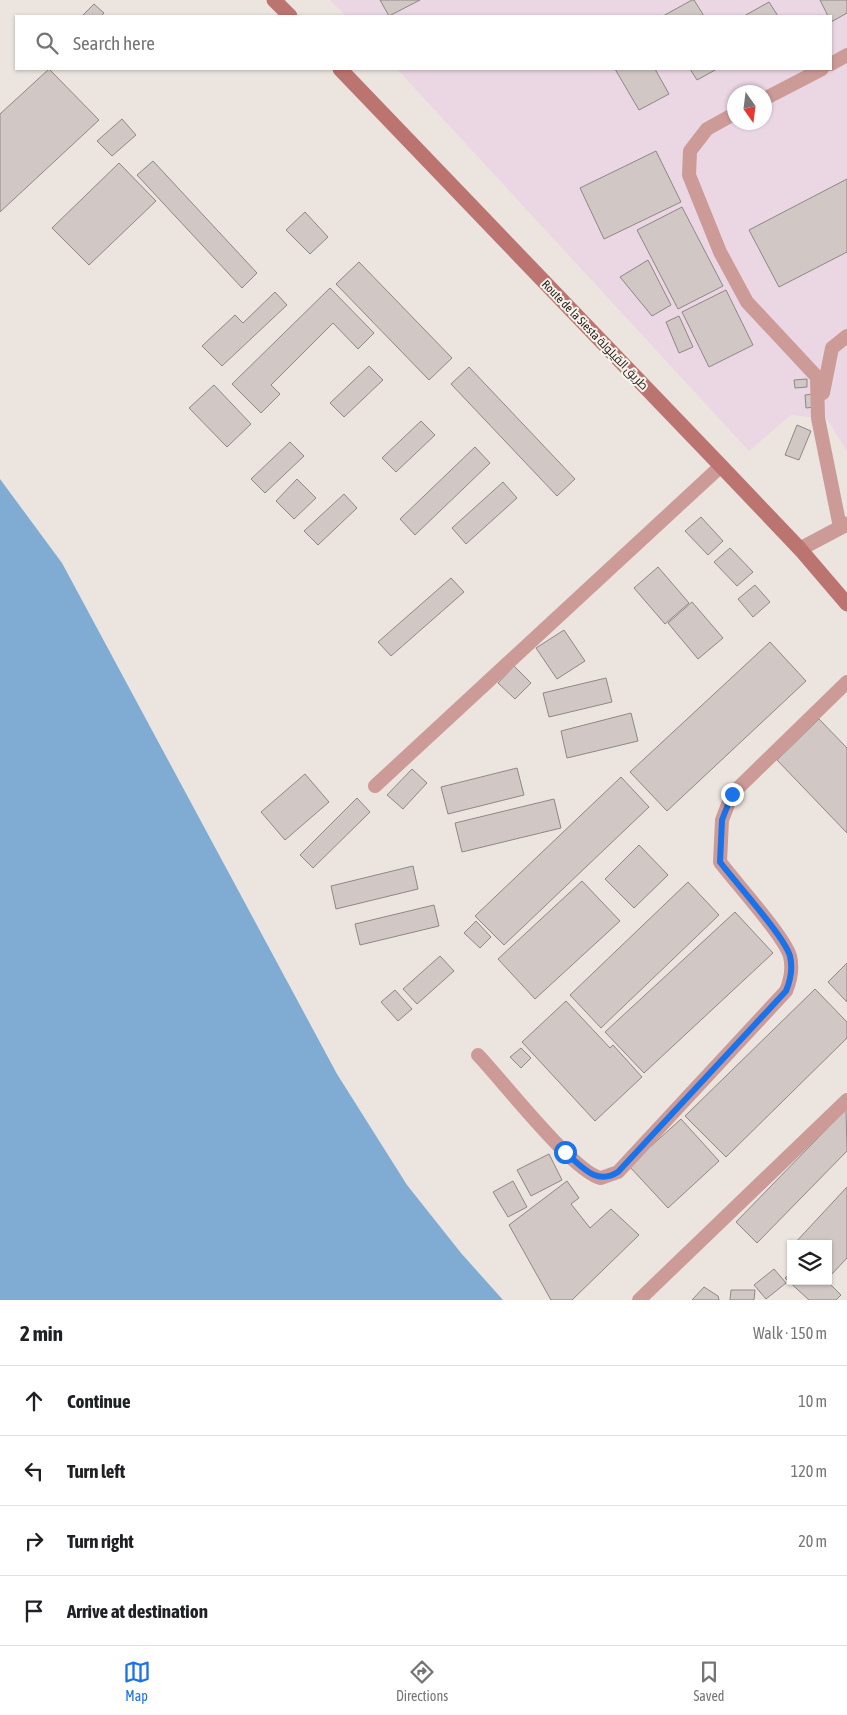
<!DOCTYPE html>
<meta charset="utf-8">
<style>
:root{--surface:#fff;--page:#f6f6f6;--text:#202124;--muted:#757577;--line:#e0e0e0;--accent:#1a73e8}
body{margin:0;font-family:"Asap Condensed",Cairo,sans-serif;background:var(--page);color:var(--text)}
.controls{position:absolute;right:15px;bottom:15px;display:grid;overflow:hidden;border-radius:0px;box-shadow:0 1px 4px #0004}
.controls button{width:45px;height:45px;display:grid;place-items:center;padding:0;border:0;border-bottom:1px solid var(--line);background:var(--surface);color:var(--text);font:25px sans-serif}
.compass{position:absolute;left:727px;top:85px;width:45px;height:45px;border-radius:50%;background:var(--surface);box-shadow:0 1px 4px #0004;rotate:166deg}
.stop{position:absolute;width:15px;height:15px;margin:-11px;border:4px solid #1a73e8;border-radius:50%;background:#fff}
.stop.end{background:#1a73e8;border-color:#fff;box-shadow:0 1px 5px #0008}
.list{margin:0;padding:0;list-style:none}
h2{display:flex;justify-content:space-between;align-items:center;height:65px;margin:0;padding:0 20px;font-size:21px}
h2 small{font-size:16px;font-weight:400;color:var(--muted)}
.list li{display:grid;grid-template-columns:32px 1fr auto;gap:15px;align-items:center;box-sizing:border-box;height:70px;padding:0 20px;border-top:1px solid var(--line)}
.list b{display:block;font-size:19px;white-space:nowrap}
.list em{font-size:16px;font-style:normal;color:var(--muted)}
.icon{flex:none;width:28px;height:28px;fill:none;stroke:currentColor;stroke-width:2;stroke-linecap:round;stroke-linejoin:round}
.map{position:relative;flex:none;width:847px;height:1300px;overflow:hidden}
.search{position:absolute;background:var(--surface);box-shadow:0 1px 4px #0004;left:15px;right:15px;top:15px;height:55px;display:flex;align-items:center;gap:12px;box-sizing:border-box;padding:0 18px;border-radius:0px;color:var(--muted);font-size:19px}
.sheet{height:345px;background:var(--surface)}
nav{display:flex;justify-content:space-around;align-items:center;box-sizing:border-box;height:70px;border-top:1px solid var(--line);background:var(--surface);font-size:14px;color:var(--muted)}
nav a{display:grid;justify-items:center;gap:2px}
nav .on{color:var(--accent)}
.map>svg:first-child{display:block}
</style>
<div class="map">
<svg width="847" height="1300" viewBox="0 0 847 1300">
<rect width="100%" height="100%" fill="#ece5df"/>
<!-- industrial -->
<path fill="#ebd6e4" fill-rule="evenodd" d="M330,0H847V451L827,419L791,415L749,451L397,69H831V16H346ZM734,92H764V122H734Z"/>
<!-- water -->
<path fill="#80acd3" d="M0,479L62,563L337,1074L407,1185L461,1253L503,1300H0Z"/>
<!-- building -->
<path fill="#d1c8c5" stroke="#8f8784" d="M380,0H420L389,16Z
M692,0H694L704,16H663Z
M820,0H847V13L831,22V16H828Z
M769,2L778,16H744Z
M94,4L104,13L101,16H82Z
M49,69L99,120L0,212V114Z
M615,69H655L669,94L639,110Z
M690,69H717L697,80Z
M122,119L136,135L112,156L97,141Z
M656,151L681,202L604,239L580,188Z
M153,161L257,273L242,288L137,175Z
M119,163L156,201L89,265L52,228Z
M847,179V252L779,287L749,230Z
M682,207L723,286L678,309L637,230Z
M305,212L328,237L310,254L286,230Z
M648,260L671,305L652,316L620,277Z
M359,262L452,358L429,380L336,284Z
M330,288L374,333L358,349L333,323L271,385L280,394L261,413L232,384Z
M726,290L753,345L709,367L682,312Z
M275,292L287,305L222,366L202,346L235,315L243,323Z
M679,316L693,347L679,353L666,322Z
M369,366L383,380L344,417L330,403Z
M469,367L575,479L557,496L451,384Z
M807,379V387L795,388L794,380Z
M214,385L251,424L227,447L189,408Z
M813,394L814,407L806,408L805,395Z
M421,421L435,435L396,472L382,458Z
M797,425L811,431L799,460L785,455Z
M290,442L304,456L265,493L251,479Z
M475,447L490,463L415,535L400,519Z
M297,479L316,498L294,519L276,501Z
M503,482L517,498L466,544L452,528Z
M344,494L357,508L318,545L304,531Z
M701,517L723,541L708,555L685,531Z
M730,548L753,572L737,586L714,562Z
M658,567L689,603L665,624L634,588Z
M451,578L464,592L391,656L378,642Z
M755,585L770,602L753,617L738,599Z
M692,602L723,638L698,659L668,623Z
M564,630L585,661L557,679L536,648Z
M770,642L806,681L667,811L630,772Z
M514,666L531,683L515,699L498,683Z
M606,678L612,702L549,717L543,693Z
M631,713L638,741L567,758L561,731Z
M819,719L847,748V833L777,760Z
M517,768L524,795L448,814L441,787Z
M412,769L427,783L403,809L387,795Z
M305,774L329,802L285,840L261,812Z
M621,777L649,807L504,945L475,916Z
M357,798L370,812L313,868L300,855Z
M554,799L561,828L462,852L455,823Z
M639,845L668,875L634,908L605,879Z
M413,866L418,889L336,909L331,886Z
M582,881L620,921L535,999L498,959Z
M688,882L719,915L601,1028L570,995Z
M434,905L439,926L360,945L355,924Z
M735,912L773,953L644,1073L605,1032Z
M476,921L491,937L480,948L464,933Z
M440,956L454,971L417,1004L403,989Z
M847,963V1002L828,982Z
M815,989L847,1022V1038L726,1157L685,1116Z
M395,990L412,1009L398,1021L381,1002Z
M566,1001L610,1048L613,1045L642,1077L595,1121L522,1042Z
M521,1048L531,1058L521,1068L510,1057Z
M846,1109L847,1151L757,1243L736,1222Z
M681,1119L719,1161L668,1208L629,1166Z
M549,1154L562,1180L531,1196L517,1170Z
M513,1181L527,1207L508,1217L493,1192Z
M567,1181L579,1198L571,1204L590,1228L611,1209L639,1235L572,1300H551L509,1225Z
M847,1187V1258L830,1276L828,1244H794Z
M774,1269L786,1283L766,1299L754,1285Z
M791,1272V1281H827L841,1295L836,1300H809L785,1278Z
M704,1287L718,1296L719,1300H692Z
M731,1290H755L754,1300H730Z"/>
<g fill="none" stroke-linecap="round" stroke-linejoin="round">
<!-- service -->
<path stroke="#cc9a97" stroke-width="14" d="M831,64L847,55
M764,99L822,69
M734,114L707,129L690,151L689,175L720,252L747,302L817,377L818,418L840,527
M823,393L832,348L847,336
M375,786L721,466
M478,1055C501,1079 574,1173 601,1178L618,1172L786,991C791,979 793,968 790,956C784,936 735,882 720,862L722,820L732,794L847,682
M639,1300L847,1100"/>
<!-- minor -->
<path stroke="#cc9a97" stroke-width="15" d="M800,549L847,524"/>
<!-- secondary -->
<path stroke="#bc7470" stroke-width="15" d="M274,0L290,16
M340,69L721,466L800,549L847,604"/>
</g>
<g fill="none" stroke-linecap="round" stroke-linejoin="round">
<!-- route -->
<path stroke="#1a73e8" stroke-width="6" d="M565,1152C581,1166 596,1186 618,1172L786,991C791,979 793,969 790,956C784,936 735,882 720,862L722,820L732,794"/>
</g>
<g text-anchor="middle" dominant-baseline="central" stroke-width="4" stroke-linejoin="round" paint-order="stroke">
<!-- street labels -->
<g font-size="12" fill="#252220" stroke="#f9f3ec">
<text transform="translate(595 335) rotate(46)">Route de la Siesta طريق القيلولة</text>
</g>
</g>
</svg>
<div class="controls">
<button><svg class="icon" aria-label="layers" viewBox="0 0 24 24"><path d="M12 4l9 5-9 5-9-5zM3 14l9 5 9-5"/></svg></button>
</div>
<svg class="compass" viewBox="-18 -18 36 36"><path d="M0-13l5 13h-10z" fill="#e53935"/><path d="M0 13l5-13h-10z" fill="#757577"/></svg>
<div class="stop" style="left:565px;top:1152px"></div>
<div class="stop end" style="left:732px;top:794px"></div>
<div class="search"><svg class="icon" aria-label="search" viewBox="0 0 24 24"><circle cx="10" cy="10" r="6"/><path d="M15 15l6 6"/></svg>Search here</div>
</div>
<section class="sheet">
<h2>2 min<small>Walk · 150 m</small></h2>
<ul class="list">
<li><svg class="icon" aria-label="ahead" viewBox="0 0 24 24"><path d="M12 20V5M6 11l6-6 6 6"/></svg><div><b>Continue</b></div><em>10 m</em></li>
<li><svg class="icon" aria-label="left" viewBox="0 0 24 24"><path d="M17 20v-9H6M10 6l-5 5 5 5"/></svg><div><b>Turn left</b></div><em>120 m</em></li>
<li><svg class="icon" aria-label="right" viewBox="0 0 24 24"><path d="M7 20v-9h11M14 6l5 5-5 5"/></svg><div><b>Turn right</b></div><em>20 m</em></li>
<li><svg class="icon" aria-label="arrive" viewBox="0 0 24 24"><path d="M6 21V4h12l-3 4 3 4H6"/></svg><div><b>Arrive at destination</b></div></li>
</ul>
</section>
<nav>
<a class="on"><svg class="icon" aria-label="map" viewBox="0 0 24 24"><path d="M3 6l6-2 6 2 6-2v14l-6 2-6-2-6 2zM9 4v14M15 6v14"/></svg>Map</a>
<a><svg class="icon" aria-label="directions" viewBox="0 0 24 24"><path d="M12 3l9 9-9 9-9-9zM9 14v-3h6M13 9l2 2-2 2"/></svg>Directions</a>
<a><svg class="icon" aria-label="saved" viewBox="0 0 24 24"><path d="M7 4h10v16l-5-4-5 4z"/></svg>Saved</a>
</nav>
